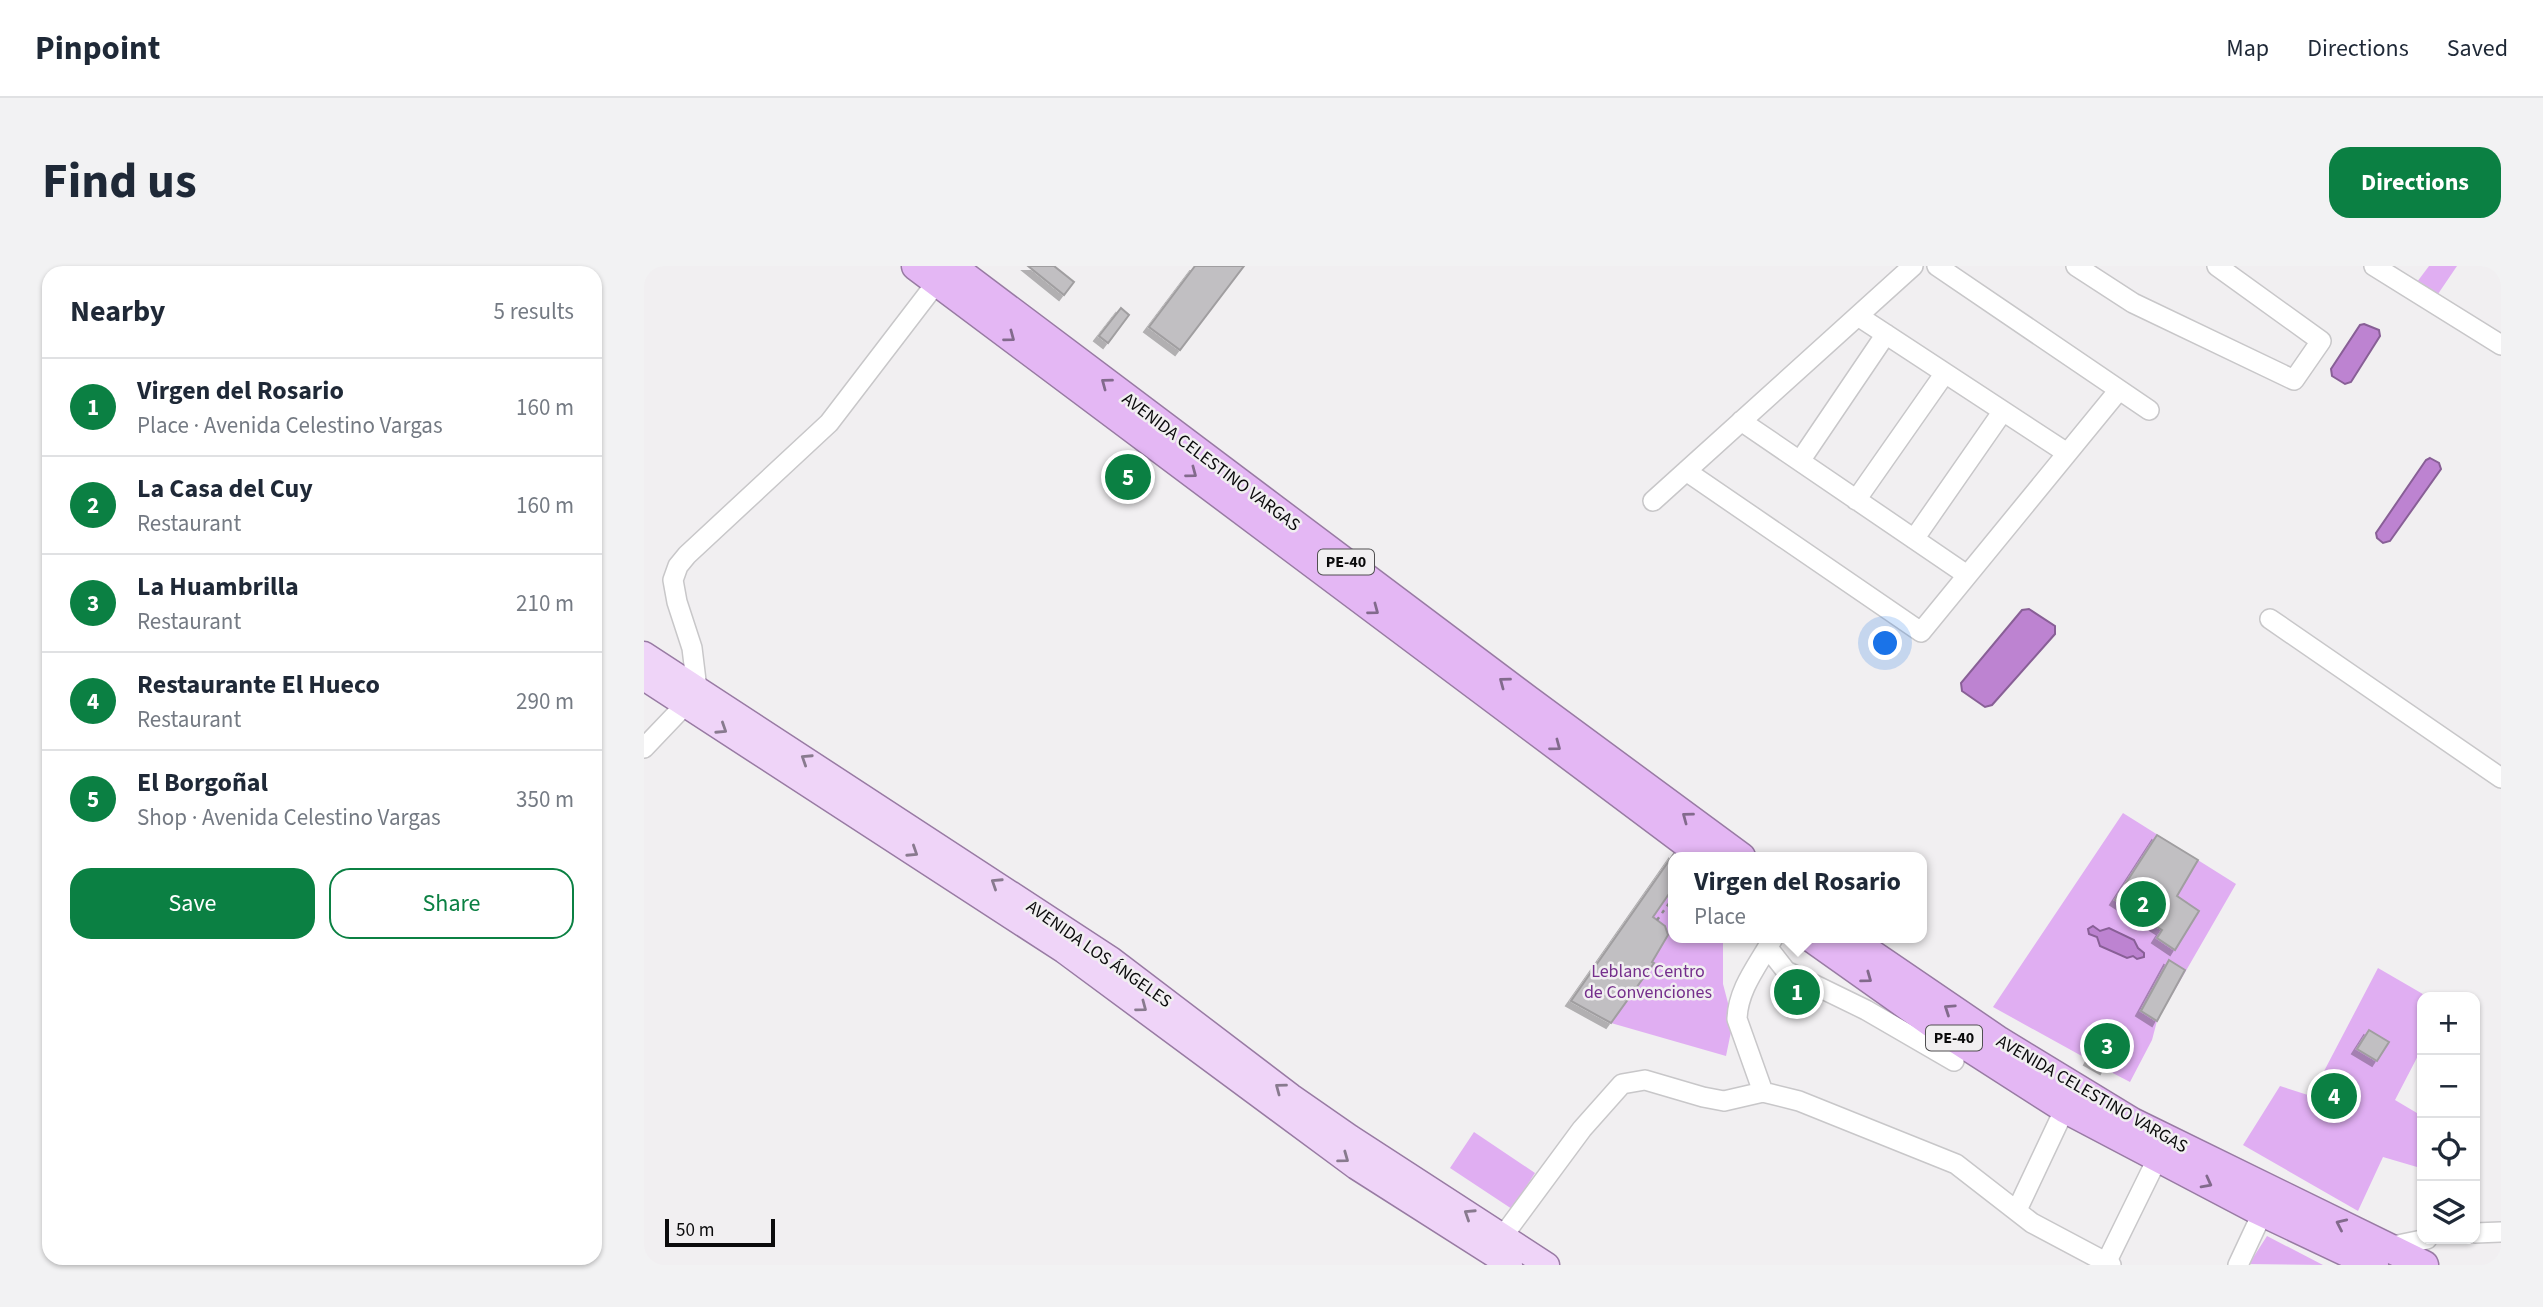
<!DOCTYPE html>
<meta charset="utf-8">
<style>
:root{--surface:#fff;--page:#f2f2f3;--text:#1f2937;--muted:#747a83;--line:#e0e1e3;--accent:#0b8043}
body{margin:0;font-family:"Source Sans 3",sans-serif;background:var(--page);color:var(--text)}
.controls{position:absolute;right:21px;bottom:21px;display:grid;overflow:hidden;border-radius:14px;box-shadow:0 2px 5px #0004}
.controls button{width:63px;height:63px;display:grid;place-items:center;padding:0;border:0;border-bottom:2px solid var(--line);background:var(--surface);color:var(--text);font:35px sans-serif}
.scale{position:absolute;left:21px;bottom:18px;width:110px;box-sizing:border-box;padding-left:7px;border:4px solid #0b0b0c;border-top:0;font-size:19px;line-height:24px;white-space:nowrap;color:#0b0b0c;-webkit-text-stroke:5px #f1eff1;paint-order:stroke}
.you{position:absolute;left:1242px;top:378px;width:24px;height:24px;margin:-18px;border:5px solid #fff;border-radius:50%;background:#1a73e8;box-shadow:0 0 0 10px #1a73e833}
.badge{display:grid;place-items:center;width:46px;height:46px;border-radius:50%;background:var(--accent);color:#fff;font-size:23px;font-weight:700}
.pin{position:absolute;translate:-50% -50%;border:4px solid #fff;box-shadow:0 2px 7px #0006}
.popup{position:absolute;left:1024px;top:586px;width:259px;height:91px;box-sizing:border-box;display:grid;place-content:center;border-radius:14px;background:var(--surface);filter:drop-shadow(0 2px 5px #0005);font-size:23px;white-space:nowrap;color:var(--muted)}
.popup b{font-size:26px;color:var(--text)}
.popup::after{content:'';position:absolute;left:50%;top:100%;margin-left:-14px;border:14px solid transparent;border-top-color:var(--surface)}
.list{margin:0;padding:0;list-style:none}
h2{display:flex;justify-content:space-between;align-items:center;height:91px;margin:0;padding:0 28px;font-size:30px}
h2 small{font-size:23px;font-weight:400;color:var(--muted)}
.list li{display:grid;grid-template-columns:46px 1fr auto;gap:21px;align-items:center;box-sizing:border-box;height:98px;padding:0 28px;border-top:2px solid var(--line)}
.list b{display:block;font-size:26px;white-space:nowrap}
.list p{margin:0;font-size:23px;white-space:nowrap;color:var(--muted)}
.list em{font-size:23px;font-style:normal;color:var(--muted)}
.actions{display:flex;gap:14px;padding:21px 28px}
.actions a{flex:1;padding:16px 0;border:2px solid var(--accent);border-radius:21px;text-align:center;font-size:24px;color:var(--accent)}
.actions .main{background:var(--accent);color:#fff}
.icon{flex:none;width:38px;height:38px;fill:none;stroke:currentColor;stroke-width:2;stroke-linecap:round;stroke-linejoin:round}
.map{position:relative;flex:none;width:1857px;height:999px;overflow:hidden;border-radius:21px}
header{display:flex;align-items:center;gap:42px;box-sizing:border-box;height:98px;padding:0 35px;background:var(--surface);border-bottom:2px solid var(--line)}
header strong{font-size:33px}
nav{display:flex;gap:38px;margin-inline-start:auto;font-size:24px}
.intro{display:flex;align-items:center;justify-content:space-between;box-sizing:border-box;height:168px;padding:0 42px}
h1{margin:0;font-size:49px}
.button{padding:18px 32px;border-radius:21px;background:var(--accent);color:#fff;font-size:24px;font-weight:700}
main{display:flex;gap:42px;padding:0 42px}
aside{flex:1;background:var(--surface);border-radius:21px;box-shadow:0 2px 5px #0004}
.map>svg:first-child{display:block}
</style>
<header>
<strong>Pinpoint</strong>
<nav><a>Map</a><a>Directions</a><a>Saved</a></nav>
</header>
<div class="intro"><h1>Find us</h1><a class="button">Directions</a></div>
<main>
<aside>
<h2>Nearby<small>5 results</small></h2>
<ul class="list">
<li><span class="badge">1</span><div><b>Virgen del Rosario</b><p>Place · Avenida Celestino Vargas</p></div><em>160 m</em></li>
<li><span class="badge">2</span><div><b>La Casa del Cuy</b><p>Restaurant</p></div><em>160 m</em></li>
<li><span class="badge">3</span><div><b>La Huambrilla</b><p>Restaurant</p></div><em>210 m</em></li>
<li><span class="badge">4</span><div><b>Restaurante El Hueco</b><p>Restaurant</p></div><em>290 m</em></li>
<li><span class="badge">5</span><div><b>El Borgoñal</b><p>Shop · Avenida Celestino Vargas</p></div><em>350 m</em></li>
</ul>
<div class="actions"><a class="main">Save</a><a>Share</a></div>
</aside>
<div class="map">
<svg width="1857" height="999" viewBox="0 0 1857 999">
<defs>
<filter id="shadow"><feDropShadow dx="-5" dy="5" stdDeviation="0" flood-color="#0004"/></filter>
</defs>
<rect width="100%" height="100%" fill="#f1eff1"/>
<!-- green -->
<path fill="#e0aef2" d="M1785,0H1813L1794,28L1773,16Z
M1479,547L1592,618L1513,755L1508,774L1486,816L1461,803L1481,765L1465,759L1445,794L1349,741Z
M1029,588L1034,591H1029V672H1079V718L1089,756L1082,790L967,757L927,735Z
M1734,702L1784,731H1778V782L1751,834L1778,850V889L1773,901L1739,891L1714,945L1599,879L1636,820L1667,830Z
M830,866L891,907L868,943L806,902Z
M1623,970L1679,999L1605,998Z"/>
<!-- water -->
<path fill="#bd83d1" stroke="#885f96" stroke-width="2" d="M1720,58L1735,64L1736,70L1707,116L1701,118L1688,110L1687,103L1716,59Z
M1786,192L1795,197L1797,203L1746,275L1739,277L1733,272L1732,267L1782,194Z
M1385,343L1411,360V368L1348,439L1341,441L1318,425L1317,417L1378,344Z
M1449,660L1456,665L1465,662L1490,674L1494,682L1500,687V691L1493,693L1489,690L1483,692L1456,680L1453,671L1445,668L1444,663Z"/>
<!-- building -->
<path fill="#c1bfc2" stroke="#a09ea0" stroke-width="2" filter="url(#shadow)" d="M384,0H410L430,16L420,29Z
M551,0H600L536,84L505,61Z
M477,42L485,49L464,77L455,70Z
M1513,569L1554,594L1533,630L1555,645L1531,684L1513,672L1518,664L1471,634Z
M1029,589V622L1009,651L1021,660L1024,669L1008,696L1010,697L967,757L927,735Z
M1525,694L1541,704L1513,755L1497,745Z
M1465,758L1481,765L1461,803L1445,794Z
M1725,764L1745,776L1733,795L1713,783Z
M1686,809L1701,812L1710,819L1690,848L1672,834Z"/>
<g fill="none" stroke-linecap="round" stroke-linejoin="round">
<defs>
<path id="minor" d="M1293,0L1505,144
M1432,0L1489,37L1650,114L1677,75L1573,0
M1730,0L1857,79
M1214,50L1423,187
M1097,155L1323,309
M1156,195L1242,68
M1042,205L1277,366L1475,124
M1212,234L1301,107
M1009,235L1269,0
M1270,273L1359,145
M1626,353L1857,512
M0,482L41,439L53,423L48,382L33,336L29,314L34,300L43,289L185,157L293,16
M1124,682L1142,705L1222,744L1310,795
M1119,826L1155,835L1312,898L1388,957L1467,999
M1119,826L1093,753C1094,722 1115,698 1129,672
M1373,944L1415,855
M1831,967L1857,966
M859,970L938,863L978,818L1001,814L1059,831L1080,835L1119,826
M1744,981L1783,973
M1462,997L1519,881
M1594,999L1623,937"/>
<path id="major" d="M0,388L467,693L647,830L706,871L903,999
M0,412L420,685L712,901L866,999"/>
<path id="highway" d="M272,0L1061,591
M307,0L884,434L1097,591
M1168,672L1292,760L1420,842L1612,943L1730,999
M1204,672L1355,775L1488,856L1780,999"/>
</defs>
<!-- minor casing -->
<use href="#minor" stroke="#c8c7c9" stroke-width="22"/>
<!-- major casing -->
<use href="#major" stroke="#987ba3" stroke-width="27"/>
<!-- highway casing -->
<use href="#highway" stroke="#987ba3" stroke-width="31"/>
<!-- path -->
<path stroke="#8f8e90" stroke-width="2.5" stroke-dasharray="3.5 5" stroke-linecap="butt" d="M1013,654L1029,632"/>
<!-- minor -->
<use href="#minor" stroke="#fff" stroke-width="19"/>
<!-- major -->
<use href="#major" stroke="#efd4f8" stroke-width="24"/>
<!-- highway -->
<use href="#highway" stroke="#e4b7f4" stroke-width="28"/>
</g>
<!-- one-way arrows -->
<defs><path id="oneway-chevron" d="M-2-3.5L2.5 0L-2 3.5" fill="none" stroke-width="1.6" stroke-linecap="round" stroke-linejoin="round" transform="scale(1.75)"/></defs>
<g stroke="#826a8c">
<use href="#oneway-chevron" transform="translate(366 71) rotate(37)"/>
<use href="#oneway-chevron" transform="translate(462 117) rotate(-143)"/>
<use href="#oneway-chevron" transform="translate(548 207) rotate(37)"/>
<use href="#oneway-chevron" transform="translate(730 344) rotate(37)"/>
<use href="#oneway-chevron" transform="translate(860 416) rotate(-143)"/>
<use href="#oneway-chevron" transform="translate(912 480) rotate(37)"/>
<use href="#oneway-chevron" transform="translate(1043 551) rotate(-143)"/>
<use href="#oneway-chevron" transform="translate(1223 712) rotate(36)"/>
<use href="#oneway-chevron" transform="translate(1305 743) rotate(-146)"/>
<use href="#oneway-chevron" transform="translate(1563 917) rotate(28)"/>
<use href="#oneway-chevron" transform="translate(1697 958) rotate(-155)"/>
</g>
<g stroke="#887a8e">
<use href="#oneway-chevron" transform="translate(78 463) rotate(33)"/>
<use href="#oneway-chevron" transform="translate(162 493) rotate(-147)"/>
<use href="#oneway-chevron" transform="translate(269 586) rotate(33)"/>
<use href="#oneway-chevron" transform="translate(352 617) rotate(-147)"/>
<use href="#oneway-chevron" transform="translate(498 741) rotate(37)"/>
<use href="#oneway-chevron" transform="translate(636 822) rotate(-143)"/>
<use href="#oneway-chevron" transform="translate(700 892) rotate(36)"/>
<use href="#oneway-chevron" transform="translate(825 948) rotate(-147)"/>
</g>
<g text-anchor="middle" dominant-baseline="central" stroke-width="5" stroke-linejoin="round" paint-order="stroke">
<!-- shield labels -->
<g fill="#f1eff1" stroke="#504f51" stroke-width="2">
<rect x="674" y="283.5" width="56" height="25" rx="5"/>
<rect x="1282" y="759.5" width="56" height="25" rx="5"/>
</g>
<g font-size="16" font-weight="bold" fill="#0b0b0c">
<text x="702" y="296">PE-40</text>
<text x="1310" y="772">PE-40</text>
</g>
<!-- street labels -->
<g font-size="18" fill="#0b0b0c" stroke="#f1eff1">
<text transform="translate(567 196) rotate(37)">AVENIDA CELESTINO VARGAS</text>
<text transform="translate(455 688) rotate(35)">AVENIDA LOS ÁNGELES</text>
<text transform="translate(1448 828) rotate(30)">AVENIDA CELESTINO VARGAS</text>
</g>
<!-- park labels -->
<g font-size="18" fill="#752f8c" stroke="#f1eff1">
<text x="1004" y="705">Leblanc Centro<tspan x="1004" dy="21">de Convenciones</tspan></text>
</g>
</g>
</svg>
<div class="controls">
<button>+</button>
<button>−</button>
<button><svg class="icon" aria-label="locate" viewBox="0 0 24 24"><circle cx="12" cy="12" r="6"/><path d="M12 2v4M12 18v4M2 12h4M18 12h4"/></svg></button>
<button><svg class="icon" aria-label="layers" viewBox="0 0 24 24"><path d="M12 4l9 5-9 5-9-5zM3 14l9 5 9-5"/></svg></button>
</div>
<div class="scale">50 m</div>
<div class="you"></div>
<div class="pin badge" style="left:1153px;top:726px">1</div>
<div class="popup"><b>Virgen del Rosario</b>Place</div>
<div class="pin badge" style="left:1499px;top:638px">2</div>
<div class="pin badge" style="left:1463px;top:780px">3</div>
<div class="pin badge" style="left:1690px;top:830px">4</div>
<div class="pin badge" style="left:484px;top:211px">5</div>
</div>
</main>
